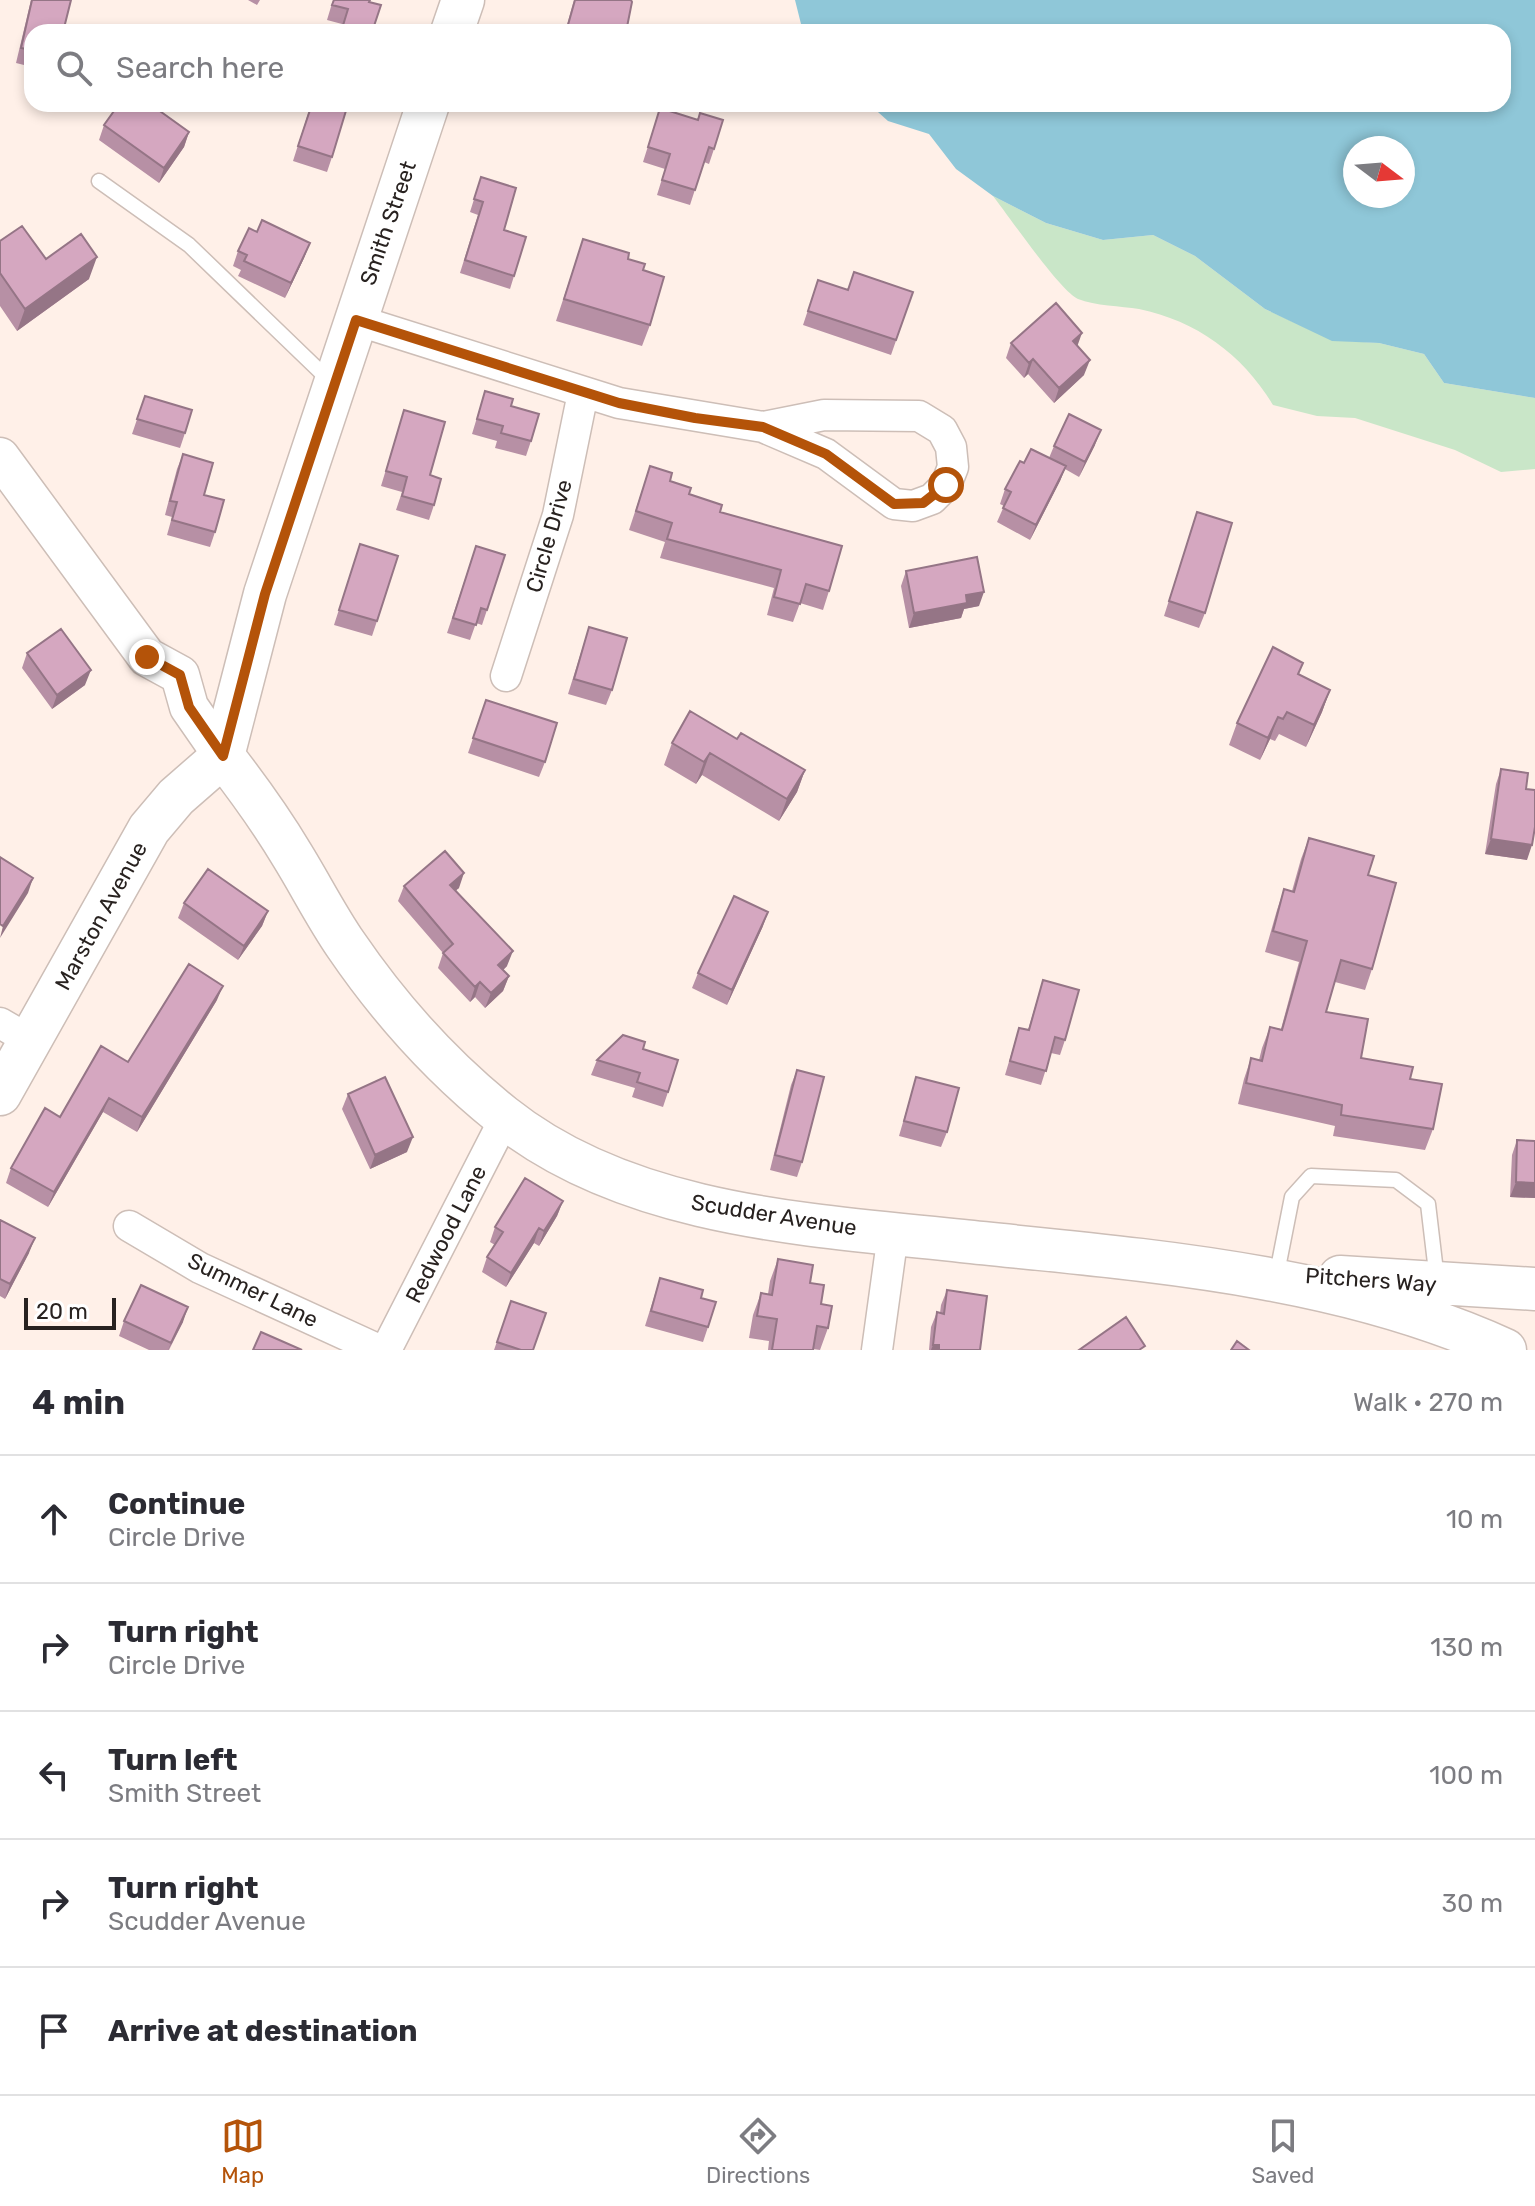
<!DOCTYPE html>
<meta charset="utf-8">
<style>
:root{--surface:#fff;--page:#f7f7f7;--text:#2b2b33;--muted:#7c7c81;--line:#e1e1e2;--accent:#b45309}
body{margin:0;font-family:Rubik,sans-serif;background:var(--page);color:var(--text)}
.compass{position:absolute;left:1343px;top:136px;width:72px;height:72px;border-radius:50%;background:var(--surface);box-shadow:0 4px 12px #0003;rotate:106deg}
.scale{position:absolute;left:24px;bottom:20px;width:92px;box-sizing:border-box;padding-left:8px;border:4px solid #282220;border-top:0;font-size:22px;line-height:28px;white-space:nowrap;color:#282220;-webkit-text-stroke:6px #fff;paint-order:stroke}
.stop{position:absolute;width:24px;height:24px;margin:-18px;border:6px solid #b45309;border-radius:50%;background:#fff}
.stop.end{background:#b45309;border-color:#fff;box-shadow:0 2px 8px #0008}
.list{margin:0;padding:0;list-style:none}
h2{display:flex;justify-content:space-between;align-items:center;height:104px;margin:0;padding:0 32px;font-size:34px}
h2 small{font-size:26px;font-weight:400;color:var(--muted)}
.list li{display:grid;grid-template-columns:52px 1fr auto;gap:24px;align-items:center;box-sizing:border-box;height:128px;padding:0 32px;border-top:2px solid var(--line)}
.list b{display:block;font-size:30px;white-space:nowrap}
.list p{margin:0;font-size:26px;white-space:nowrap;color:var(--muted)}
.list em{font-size:26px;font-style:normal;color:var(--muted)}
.icon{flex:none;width:44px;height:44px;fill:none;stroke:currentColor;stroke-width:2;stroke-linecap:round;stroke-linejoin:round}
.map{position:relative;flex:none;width:1535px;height:1350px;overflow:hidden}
.search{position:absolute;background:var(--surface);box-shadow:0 4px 12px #0003;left:24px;right:24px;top:24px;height:88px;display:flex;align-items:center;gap:20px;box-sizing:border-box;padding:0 28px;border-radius:24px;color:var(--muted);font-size:30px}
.sheet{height:744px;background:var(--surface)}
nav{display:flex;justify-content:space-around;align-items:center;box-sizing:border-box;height:112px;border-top:2px solid var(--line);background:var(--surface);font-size:22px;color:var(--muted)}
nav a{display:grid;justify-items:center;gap:4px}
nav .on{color:var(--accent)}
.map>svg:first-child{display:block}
</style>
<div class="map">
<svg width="1535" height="1350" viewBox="0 0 1535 1350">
<rect width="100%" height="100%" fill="#fff0e8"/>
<!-- green -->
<path fill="#c9e6c8" d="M993,196L1046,223L1103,240L1153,235L1195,256L1265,309L1332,340L1379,343L1424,354L1444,383L1535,398V469L1501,472L1455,450L1355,418L1317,416L1273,405C1243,355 1197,321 1139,309C1121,306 1095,306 1078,299C1060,291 1008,215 993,196Z"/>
<!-- water -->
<path fill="#8fc7d8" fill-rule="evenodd" d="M795,0H1535V398L1444,383L1424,354L1379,343L1332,341L1265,309L1195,256L1153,235L1103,240L1046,223L993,196L956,169L929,134L888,121L869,104H1503V32H803ZM1355,148H1403V196H1355Z"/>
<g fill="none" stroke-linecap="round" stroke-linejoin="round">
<defs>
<path id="service" d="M99,181L189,245L331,382
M1277,1273L1292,1197L1311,1176L1396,1180L1428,1204L1437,1280"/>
<path id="minor" d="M356,320L619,403L763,427L826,454L894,504L913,506L932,499L946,485L953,467L951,447L942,430L919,416L824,415L763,427
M506,676L558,515L583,393
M0,1023L31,1041
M129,1226L200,1268L379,1350
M386,1350L505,1118
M877,1350L893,1234"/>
<path id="tertiary" d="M0,457L147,657L180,675L189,707L223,756"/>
<path id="secondary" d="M452,32L463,0
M223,756C248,788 271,820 292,855C310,884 326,916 346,945C389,1008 443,1068 503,1116C628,1216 809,1225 962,1241C1143,1260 1337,1273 1505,1350
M223,756L265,594L428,104
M0,1094L149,829L176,797L223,756
M1340,1277L1535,1289"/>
</defs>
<!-- service casing -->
<use href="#service" stroke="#cdbeb7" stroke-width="17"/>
<!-- minor casing -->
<use href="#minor" stroke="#cdbeb7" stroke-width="33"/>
<!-- tertiary casing -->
<use href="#tertiary" stroke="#cdbeb7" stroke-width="41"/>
<!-- secondary casing -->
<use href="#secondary" stroke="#cdbeb7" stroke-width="45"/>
<!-- service -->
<use href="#service" stroke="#fff" stroke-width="14"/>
<!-- minor -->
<use href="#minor" stroke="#fff" stroke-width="30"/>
<!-- tertiary -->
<use href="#tertiary" stroke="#fff" stroke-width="38"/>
<!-- secondary -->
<use href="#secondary" stroke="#fff" stroke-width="42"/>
</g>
<!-- wall -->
<path fill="#b790a5" d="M31,0H71L32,32V67L16,63Z
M248,0H260L257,5Z
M333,0H370L372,32H340L342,24L327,20Z
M574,0H631L626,32H565Z
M311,104L332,157L327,172L293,161Z
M660,108L714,149L709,164L704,162L690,205L657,195L665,169L643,162Z
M104,125L189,132L184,147L159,183L99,140Z
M481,177L504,230L514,276L510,289L460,273L478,215L470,212Z
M257,232L310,243L304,258L285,298L238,276L241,270L233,266L238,251Z
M583,239L628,259L643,270L650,325L642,346L556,321Z
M0,241L46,259L89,279L17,331L0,306Z
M818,280L848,290L913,292L891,355L803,325Z
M1011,343L1077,346L1084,375L1054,403L1028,374L1024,378L1006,358Z
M485,391L511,406L531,441L526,456L495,448L497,441L472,434Z
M145,396L185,433L180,448L132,434Z
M404,410L430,475L434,505L429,520L396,510L402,492L381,486Z
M1095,445L1079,477L1065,469L1060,481L1030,540L997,522L1004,506L1000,504L1005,489L1024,463L1049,458L1054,446Z
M183,454L204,495L215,532L210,547L167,535L172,517L165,515L177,469Z
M650,466L689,494L720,512L829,591L823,610L800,603L793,622L767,615L774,588L660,558L665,542L629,530Z
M1197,512L1205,613L1199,628L1164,616Z
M360,544L377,621L372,636L334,625Z
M476,546L487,610L482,625L476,623L470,640L447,633Z
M906,571L979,606L964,609L961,618L909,628L901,586Z
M589,627L612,690L606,705L568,694Z
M27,653L85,685L52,709L22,668Z
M1299,675L1330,690L1322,712L1306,747L1279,734L1275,741L1270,739L1260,760L1229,745L1237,723Z
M486,700L545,762L539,777L468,753Z
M737,739L805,770L797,792L779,821L702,775L696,784L664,765L672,743Z
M1501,769L1526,789L1527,860L1485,854L1496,784Z
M1309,838L1368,875L1372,969L1365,990L1335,982L1326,1012L1361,1058L1410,1079L1433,1129L1425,1150L1333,1136L1335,1126L1238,1104L1244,1079L1251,1058L1259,1060L1262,1048L1270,1027L1281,1029L1299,962L1265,952L1277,910L1284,889L1292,891L1301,859Z
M404,886L459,888L456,890L507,966L503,970L509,976L503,991L485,1008L475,997L470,1002L438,968L443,953L398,901Z
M184,903L268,911L262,926L238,960L178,918Z
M763,926L727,1005L692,988L698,973Z
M1043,980L1065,1040L1060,1055L1051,1053L1041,1085L1005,1075L1019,1028L1028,1030Z
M217,1000L137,1132L103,1112L48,1207L6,1183L11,1168L60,1117L128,1062Z
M643,1049L668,1092L663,1107L632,1097L635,1088L591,1075L597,1060Z
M797,1070L802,1162L797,1177L770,1170L791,1085Z
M916,1077L947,1132L941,1147L899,1136Z
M348,1094L407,1152L370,1169L342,1109Z
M1517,1140L1535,1141V1198L1510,1197L1512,1155Z
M563,1201L557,1216L539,1246L534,1243L506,1287L482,1272L487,1257L495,1245L490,1242L495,1227Z
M0,1221L29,1253L5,1299L0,1296Z
M778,1259L810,1283L821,1304L828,1328L820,1350L813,1349V1350H768L769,1341L749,1338L753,1315L761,1293L768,1294L770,1281Z
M660,1278L701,1298L708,1327L703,1342L645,1326Z
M947,1290L980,1350H929L931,1327L937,1312L940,1313L941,1305Z
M511,1301L533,1350H494Z
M124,1321L183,1322L169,1350H149L119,1336Z"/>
<!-- shaded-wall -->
<path fill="#957586" d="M189,132L184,147L159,183L164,168Z
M310,243L304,258L285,298L291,283Z
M97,257L89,279L17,331L25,309Z
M1082,333L1077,347L1073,341Z
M1033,359L1028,374L1024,378L1029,363Z
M1090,360L1084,375L1054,403L1059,388Z
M1101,430L1095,445L1079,477L1085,462Z
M1066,466L1060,481L1030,540L1036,525Z
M984,592L979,606L964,609L961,618L909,628L914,613L966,595Z
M91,670L85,685L52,709L57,695Z
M1330,690L1322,712L1306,747L1314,725Z
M1278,717L1270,739L1260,760L1268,738Z
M710,753L702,775L696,784L704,762Z
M805,770L797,792L779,821L787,799Z
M1491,839L1532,845L1527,860L1485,854Z
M464,873L459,888L445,899L450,885Z
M33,878L28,893L0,938L3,926Z
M268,911L262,926L238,960L244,946Z
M768,912L763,926L727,1005L732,990Z
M513,951L507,966L493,980L498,965Z
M509,976L503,991L485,1008L491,993Z
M480,982L475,997L470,1002L475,987Z
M223,986L217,1000L137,1132L142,1117Z
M109,1098L103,1112L48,1207L54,1192Z
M413,1137L407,1152L370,1169L375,1155Z
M1516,1182L1535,1183V1198L1510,1197Z
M563,1201L557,1216L539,1246L544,1231Z
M539,1228L534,1243L506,1287L511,1273Z
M35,1238L29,1253L5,1299L10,1284Z
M188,1307L183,1322L168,1350L171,1343Z
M933,1345H939L938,1350H931Z"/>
<!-- building -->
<path fill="#d5a7c0" stroke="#957586" stroke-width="2" d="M32,0H71L63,32H32V50L21,48Z
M334,0H370L369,2L381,5L372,32H341L348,9L332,5Z
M575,0H631L632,2L626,32H566Z
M119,104H150L189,132L164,168L104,125Z
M312,104H348L332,157L298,146Z
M660,108L698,120L700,113L723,120L714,149L709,147L695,190L662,180L670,154L648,147Z
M481,177L516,188L504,230L526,237L514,276L465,260L483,202L474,199Z
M262,220L310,243L291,283L244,261L247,255L238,251L249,228L257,232Z
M22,226L46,259L81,234L97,257L25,309L0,273V241Z
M583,239L629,253L628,259L645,264L643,270L664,277L650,325L564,299Z
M854,272L913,292L896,340L808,311L818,280L848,290Z
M1056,303L1082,333L1073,341L1090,360L1059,388L1033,359L1029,363L1011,343Z
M485,391L513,399L511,406L539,414L531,441L501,433L503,426L477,419Z
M145,396L192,410L185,433L137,419Z
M404,410L445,422L430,475L441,479L434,505L402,496L407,477L386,471Z
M1069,414L1101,430L1085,462L1054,446Z
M1031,449L1066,466L1036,525L1003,508L1011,492L1005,489L1020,461L1024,463Z
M183,454L213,463L204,495L224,500L215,532L172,520L177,502L170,501Z
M650,466L672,473L670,481L691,488L689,494L722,505L720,512L842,546L829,591L806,584L800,604L774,597L781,570L667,539L672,523L636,511Z
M1197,512L1232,523L1205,613L1169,601Z
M360,544L398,556L377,621L339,610Z
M476,546L505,555L487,610L481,608L476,625L453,618Z
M977,557L984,592L966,595L967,603L914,613L906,571Z
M589,627L627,638L612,690L574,679Z
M61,629L91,670L57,695L27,653Z
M1273,647L1303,663L1298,674L1330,690L1314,725L1287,712L1283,719L1278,717L1268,738L1237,723Z
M486,700L557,723L545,762L473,738Z
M690,711L737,739L741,733L805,770L787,799L710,753L704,762L672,743Z
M1501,769L1528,773L1526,789L1535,790V827L1532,845L1491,839Z
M1309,838L1374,856L1368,875L1396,883L1372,969L1341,960L1326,1012L1368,1019L1361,1058L1413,1067L1410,1079L1442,1084L1433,1129L1341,1115L1342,1105L1246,1083L1251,1058L1262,1061L1270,1027L1282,1030L1307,941L1273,931L1284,889L1294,892Z
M445,851L464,873L450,885L513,951L498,965L509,976L491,993L480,982L475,987L443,953L453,944L404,886Z
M0,857L33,878L3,926L0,924Z
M208,869L268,911L244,946L184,903Z
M734,896L768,912L732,990L698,973Z
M189,964L223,986L142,1117L109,1098L54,1192L11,1168L45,1108L60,1117L101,1046L128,1062Z
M1043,980L1079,990L1065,1040L1055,1037L1046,1071L1010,1061L1019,1028L1029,1030Z
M623,1035L645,1042L643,1049L678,1060L668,1092L637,1082L640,1073L597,1060Z
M797,1070L824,1077L802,1162L775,1155Z
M385,1077L413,1137L375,1155L348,1094Z
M916,1077L959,1088L947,1132L904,1121Z
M1517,1140L1535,1141V1183L1516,1182Z
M525,1178L563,1201L544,1231L539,1228L511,1273L487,1257L503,1232L495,1227Z
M0,1220L35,1238L10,1284L0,1279Z
M778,1259L813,1265L810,1283L824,1285L821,1304L832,1306L828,1328L817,1326L813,1350H772L777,1319L757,1316L761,1293L772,1295Z
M660,1278L703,1290L701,1298L716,1302L708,1327L651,1311Z
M141,1285L188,1307L171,1343L124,1321Z
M947,1290L987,1296L980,1350H939V1345H933L937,1312L944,1314Z
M511,1301L546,1313L533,1350H521L497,1342Z
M1126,1317L1145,1346L1139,1350H1079Z
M261,1332L302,1350H253Z
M1237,1341L1249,1350H1231Z"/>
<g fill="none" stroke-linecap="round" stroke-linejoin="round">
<!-- route -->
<path stroke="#b45309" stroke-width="10" d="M147,657L180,675L189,707L223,756L265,594L356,320L619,403L695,418L763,427L826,454L894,504L923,503L946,485"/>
</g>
<g text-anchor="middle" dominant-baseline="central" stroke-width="6" stroke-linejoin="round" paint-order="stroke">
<!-- street labels -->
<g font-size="22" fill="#282220" stroke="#fff">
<text transform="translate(388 223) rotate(-71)">Smith Street</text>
<text transform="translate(549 536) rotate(-74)">Circle Drive</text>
<text transform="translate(101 916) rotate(-61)">Marston Avenue</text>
<text transform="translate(774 1215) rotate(9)">Scudder Avenue</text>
<text transform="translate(446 1234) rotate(-63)">Redwood Lane</text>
<text transform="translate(1371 1280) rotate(4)">Pitchers Way</text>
<text transform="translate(253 1290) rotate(26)">Summer Lane</text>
</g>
</g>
</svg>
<svg class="compass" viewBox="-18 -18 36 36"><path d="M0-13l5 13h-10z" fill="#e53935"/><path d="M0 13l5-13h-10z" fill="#7c7c81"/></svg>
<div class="scale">20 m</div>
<div class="stop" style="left:946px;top:485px"></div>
<div class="stop end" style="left:147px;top:657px"></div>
<div class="search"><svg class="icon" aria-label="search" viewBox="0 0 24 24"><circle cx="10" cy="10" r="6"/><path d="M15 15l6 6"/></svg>Search here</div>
</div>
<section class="sheet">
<h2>4 min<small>Walk · 270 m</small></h2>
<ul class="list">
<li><svg class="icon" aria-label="ahead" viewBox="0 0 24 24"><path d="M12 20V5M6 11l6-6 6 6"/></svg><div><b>Continue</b><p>Circle Drive</p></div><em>10 m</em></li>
<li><svg class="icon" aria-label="right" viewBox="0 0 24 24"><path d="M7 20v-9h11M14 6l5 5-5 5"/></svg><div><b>Turn right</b><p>Circle Drive</p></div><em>130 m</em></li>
<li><svg class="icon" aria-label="left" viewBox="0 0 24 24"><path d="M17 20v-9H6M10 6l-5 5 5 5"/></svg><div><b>Turn left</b><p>Smith Street</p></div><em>100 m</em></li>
<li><svg class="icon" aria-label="right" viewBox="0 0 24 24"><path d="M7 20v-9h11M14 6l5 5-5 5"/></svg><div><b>Turn right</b><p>Scudder Avenue</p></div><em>30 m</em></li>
<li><svg class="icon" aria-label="arrive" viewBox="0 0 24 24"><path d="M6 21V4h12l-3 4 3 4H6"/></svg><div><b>Arrive at destination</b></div></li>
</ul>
</section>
<nav>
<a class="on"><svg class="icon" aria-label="map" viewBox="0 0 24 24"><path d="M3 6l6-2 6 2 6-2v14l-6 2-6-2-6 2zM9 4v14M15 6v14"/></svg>Map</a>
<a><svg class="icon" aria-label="directions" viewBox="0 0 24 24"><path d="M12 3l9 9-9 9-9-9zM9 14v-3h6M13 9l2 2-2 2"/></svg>Directions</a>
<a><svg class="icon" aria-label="saved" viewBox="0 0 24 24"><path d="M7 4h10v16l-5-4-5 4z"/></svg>Saved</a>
</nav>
